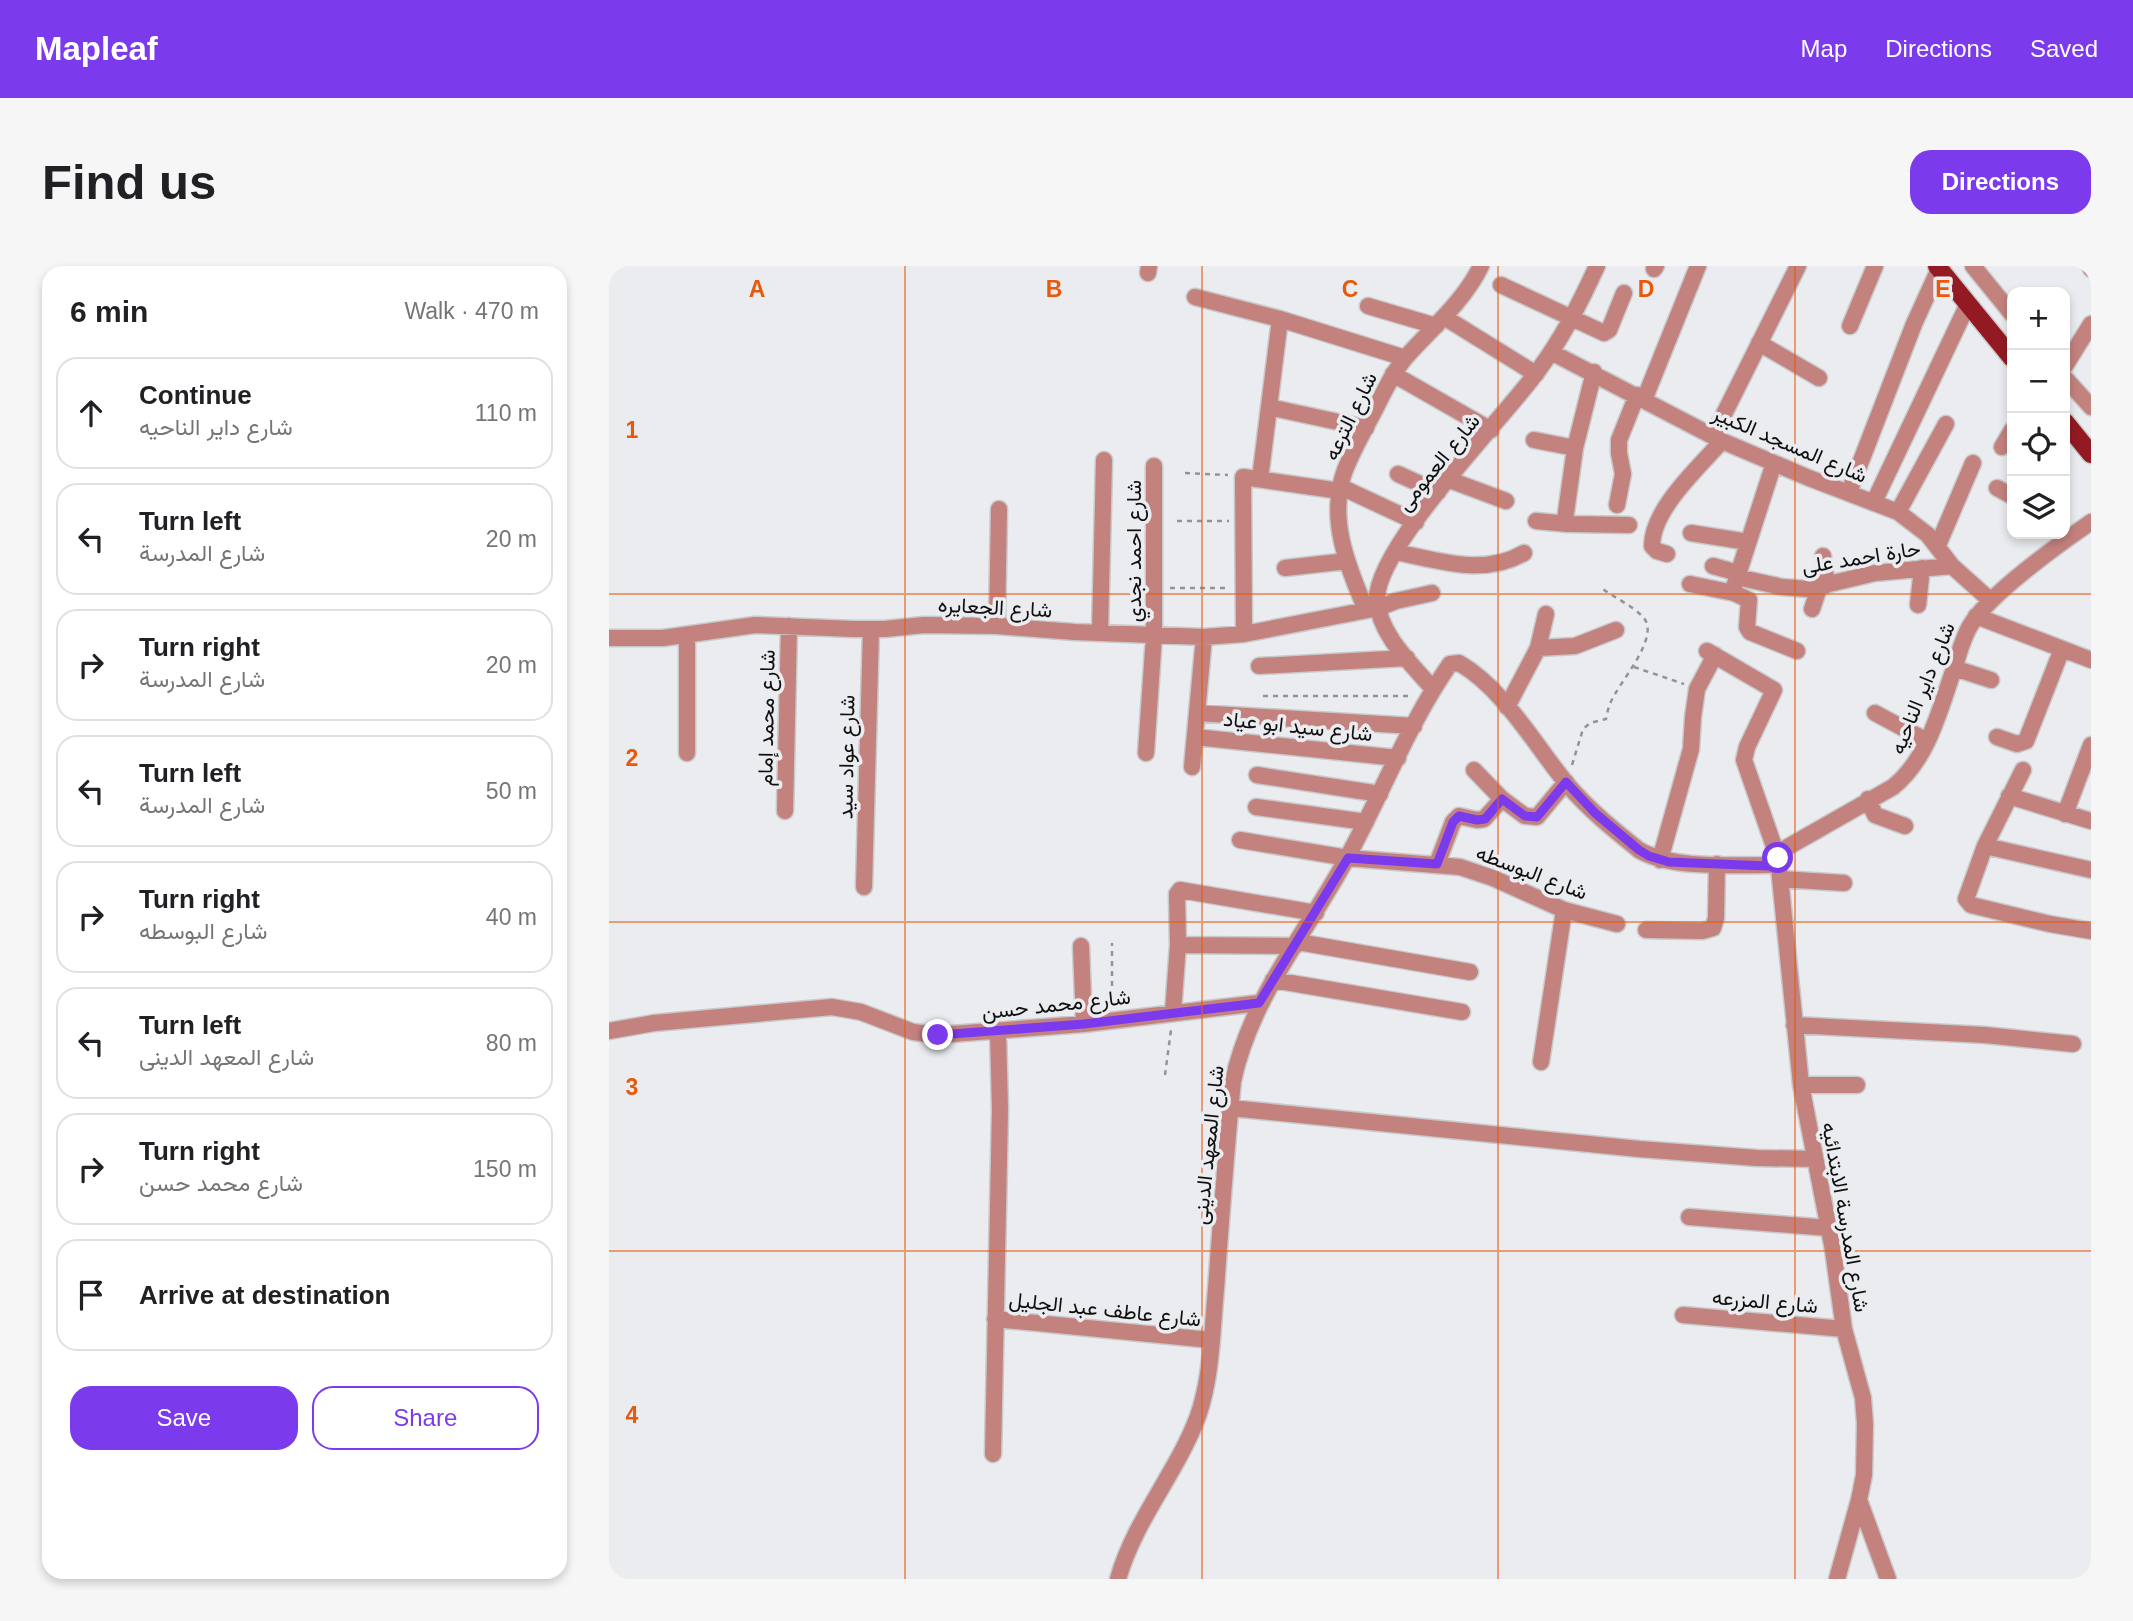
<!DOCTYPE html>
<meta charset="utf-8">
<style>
:root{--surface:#fff;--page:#f6f6f6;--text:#202124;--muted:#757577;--line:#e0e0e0;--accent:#7c3aed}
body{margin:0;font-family:Helvetica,Vazirmatn,sans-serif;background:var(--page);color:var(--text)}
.controls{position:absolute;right:21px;top:21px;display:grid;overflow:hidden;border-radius:14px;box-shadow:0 4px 10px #0003}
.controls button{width:63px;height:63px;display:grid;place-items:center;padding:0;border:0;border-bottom:2px solid var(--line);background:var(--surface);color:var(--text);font:35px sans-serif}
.stop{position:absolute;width:21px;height:21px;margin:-16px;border:5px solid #7c3aed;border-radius:50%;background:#fff}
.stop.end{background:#7c3aed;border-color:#fff;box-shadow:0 2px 7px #0008}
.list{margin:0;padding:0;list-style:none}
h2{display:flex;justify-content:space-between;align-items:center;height:91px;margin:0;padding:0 28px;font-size:30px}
h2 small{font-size:23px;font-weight:400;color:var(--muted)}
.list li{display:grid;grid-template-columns:46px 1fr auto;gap:21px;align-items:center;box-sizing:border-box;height:112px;margin:0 14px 14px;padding:0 14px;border:2px solid var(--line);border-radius:21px}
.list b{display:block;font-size:26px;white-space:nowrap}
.list p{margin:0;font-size:23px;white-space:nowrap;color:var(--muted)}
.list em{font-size:23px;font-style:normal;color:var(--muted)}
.actions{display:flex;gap:14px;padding:21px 28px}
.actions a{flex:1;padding:16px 0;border:2px solid var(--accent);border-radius:21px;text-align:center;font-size:24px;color:var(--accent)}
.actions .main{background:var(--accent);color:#fff}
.icon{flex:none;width:38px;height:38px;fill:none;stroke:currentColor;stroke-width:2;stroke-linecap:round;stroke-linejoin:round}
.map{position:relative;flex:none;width:1482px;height:1313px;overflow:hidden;border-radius:21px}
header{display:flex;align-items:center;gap:42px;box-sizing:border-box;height:98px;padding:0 35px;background:var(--accent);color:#fff}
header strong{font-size:33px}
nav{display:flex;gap:38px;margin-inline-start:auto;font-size:24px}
.intro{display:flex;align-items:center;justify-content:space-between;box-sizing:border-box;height:168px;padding:0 42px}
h1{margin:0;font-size:49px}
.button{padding:18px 32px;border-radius:21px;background:var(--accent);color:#fff;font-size:24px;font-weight:700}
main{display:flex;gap:42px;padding:0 42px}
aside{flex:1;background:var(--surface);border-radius:21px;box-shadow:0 4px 10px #0003}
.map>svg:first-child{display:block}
</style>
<header>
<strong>Mapleaf</strong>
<nav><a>Map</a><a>Directions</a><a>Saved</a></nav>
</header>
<div class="intro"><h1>Find us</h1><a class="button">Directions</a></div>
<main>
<aside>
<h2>6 min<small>Walk · 470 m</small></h2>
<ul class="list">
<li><svg class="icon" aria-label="ahead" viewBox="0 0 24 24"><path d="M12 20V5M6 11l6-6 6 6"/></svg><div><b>Continue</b><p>شارع داير الناحيه</p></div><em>110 m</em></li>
<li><svg class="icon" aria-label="left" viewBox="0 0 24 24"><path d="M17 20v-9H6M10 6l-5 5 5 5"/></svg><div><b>Turn left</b><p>شارع المدرسة</p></div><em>20 m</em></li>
<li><svg class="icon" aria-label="right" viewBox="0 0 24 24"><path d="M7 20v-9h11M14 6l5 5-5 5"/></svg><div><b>Turn right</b><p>شارع المدرسة</p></div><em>20 m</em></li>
<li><svg class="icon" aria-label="left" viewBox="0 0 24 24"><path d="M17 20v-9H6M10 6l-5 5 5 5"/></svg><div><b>Turn left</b><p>شارع المدرسة</p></div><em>50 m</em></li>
<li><svg class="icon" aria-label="right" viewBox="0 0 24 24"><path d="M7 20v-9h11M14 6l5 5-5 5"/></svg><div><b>Turn right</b><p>شارع البوسطه</p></div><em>40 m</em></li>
<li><svg class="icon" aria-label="left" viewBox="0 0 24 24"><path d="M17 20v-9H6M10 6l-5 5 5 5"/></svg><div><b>Turn left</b><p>شارع المعهد الدينى</p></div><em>80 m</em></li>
<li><svg class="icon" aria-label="right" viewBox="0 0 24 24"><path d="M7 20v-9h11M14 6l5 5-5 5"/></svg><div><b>Turn right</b><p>شارع محمد حسن</p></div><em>150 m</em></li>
<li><svg class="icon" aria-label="arrive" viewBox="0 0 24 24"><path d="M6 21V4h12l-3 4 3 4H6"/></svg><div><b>Arrive at destination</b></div></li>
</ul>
<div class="actions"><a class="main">Save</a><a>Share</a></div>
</aside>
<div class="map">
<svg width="1482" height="1313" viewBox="0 0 1482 1313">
<rect width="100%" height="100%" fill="#ebecef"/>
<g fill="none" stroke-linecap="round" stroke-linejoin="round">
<defs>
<path id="minor" d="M1364,0L1403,48
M1481,0L1482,3
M1045,3L1047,0
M539,7L540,0
M892,19L995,67L1000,64L1015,27
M586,31L671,53L796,92
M759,40L827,60
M835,51L927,108
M1241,60L1266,0
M1150,77L1210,112
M942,86L1113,175L1200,212L1289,246L1319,269L1343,300L1382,335
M1456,100L1482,58
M985,106L966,182L956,254L962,258L1020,259
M784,108L882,164
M1456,112L1482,141
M1035,134L1089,0
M660,141L757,162
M1104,170L1189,0
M925,174L966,182
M1393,181L1403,164
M1165,197L1124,324L1125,327L1140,334L1138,361L1141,366L1188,385
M789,208L829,226
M651,213L671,53
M838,213L897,235
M732,221L807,256
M1388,222L1403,230
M1240,226L1305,58L1330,3
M1265,236L1359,38
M1008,239L1014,208L1010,187V174L1028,129
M1289,246L1337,158
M927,255L959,258
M1082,267L1139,276
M1329,279L1364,197
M786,286C829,294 874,311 915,287
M1058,288L1048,285L1043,280C1043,243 1090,201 1113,175
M1214,290L1218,319
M1104,300L1129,307
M676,302L738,295
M1128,311L1173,321L1199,323L1266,307L1343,300
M1081,318L1125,327
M1309,339L1313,302
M1203,343L1210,322
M757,344C739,301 718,252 736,204C743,186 753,168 762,151C773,131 782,108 797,91C823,62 855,35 872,0
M1367,350L1482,394
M388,360L390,243
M491,367L495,194
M635,368L634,211L731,225
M0,372H54L146,359L244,363H276L315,359L388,360L466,366L595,371L635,368L769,342L787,335L823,327
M929,382L937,348
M1098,385L1165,424L1138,481L1135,494L1169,592L1192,819L1224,984L1235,1063L1254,1132L1256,1158L1255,1209L1250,1234L1228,1313
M650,400L798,392
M1345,402L1382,414
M824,423C803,398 770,369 768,334C766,282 894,153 928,106C953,73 971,37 988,0
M898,441L929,382L966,380L1007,364
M588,447L805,460
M1266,447L1318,475
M586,471L789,492
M1388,471L1408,478L1417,475L1453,383
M78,487V370
M537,487L545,369V200
M583,501L595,371
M865,504L893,533
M1414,504L1376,580L1357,633L1362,639L1441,658L1482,665
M648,509L771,528
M1400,530L1482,555
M1259,533L1266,549L1296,560
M647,541L757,556
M176,545L180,360
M1456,548L1482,479
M631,574L739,592L851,601L884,612L955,644L1008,658
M1376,580L1482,604
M1051,594L1082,483L1084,451L1088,423L1106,389
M828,598L844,556L850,550L868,554L875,553L893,533L916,550L928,551L957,516
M1172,613L1235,617
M255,621L262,363
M1037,664L1093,665L1104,662L1107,652L1108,598
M689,676L861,706
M569,679L686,680
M472,680L475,758
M664,714L853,746
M564,746L569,679L568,628L571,624L707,647
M1185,759L1376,769L1464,778
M0,765L45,757L223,741L252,746L304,766L329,769L475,758L650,737
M932,796L955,644
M1192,819H1248
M622,842L1030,883L1148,892L1206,893
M1080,951L1220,962
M1074,1049L1235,1063
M386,1053L602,1074
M384,1188L391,843L389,765
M1250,1234L1279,1313
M509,1313C526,1253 568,1207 589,1150C603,1110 603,1064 607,1023C612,954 617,884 624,815C642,731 698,666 738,592C773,528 799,458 841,398L850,397C894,422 926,479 958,518C979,543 1005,564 1030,584C1062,603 1122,599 1159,599L1167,595L1177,582L1284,521C1320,492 1331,442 1346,400C1350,386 1354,372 1361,360C1379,329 1451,277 1482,256"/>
<path id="major" d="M1328,0L1403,92
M1456,156L1482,188"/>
</defs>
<!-- minor casing -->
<use href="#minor" stroke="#c8c9cb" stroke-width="19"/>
<!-- major casing -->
<use href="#major" stroke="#c8c9cb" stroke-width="21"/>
<!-- path -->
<path stroke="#939396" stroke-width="2.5" stroke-dasharray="5 5" stroke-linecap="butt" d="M576,207L619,209
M568,255H620
M561,322H621
M1025,401L1075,418
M654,430H804
M963,499L974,463L981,457L997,453C998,448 999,443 1001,438C1008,418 1053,371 1034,351C1024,340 1006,332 994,323
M503,740V677
M556,809L562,764"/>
<!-- minor -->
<use href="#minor" stroke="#c4827e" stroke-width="16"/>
<!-- major -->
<use href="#major" stroke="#931a22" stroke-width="18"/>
</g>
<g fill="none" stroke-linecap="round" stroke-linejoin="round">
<!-- route -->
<path stroke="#7c3aed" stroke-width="9" d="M329,769L475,758L650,737L739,592L828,598L844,556L850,550L868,554L876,553L893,533L916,550L928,551L957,516L986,547L1030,584L1040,590L1060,596L1159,600L1169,592"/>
</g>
<!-- grid -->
<path fill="none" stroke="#e8590c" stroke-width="2" stroke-opacity="0.55" d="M296,0V1313M593,0V1313M889,0V1313M1186,0V1313M0,328H1482M0,656H1482M0,985H1482"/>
<g text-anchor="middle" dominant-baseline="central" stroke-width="7" stroke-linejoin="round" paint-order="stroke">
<!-- street labels -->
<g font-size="21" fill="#0f0f10" stroke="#ebecef">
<text transform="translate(741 150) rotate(-64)">شارع الترعه</text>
<text transform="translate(1181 178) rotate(23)">شارع المسجد الكبير</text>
<text transform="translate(829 196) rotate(-51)">شارع العمومى</text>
<text transform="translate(524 285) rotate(-90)">شارع احمد نجدي</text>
<text transform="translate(1252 291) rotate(-9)">حارة احمد على</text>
<text transform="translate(386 341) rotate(3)">شارع الجعايره</text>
<text transform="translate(1313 422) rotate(-68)">شارع داير الناحيه</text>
<text transform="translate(157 452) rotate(-89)">شارع محمد إمام</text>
<text transform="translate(689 460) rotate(6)">شارع سيد ابو عياد</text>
<text transform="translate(237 491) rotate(-89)">شارع عواد سيد</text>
<text transform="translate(923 606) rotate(21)">شارع البوسطه</text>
<text transform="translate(447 738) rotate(-6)">شارع محمد حسن</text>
<text transform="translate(599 879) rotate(-84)">شارع المعهد الدينى</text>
<text transform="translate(1237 951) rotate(80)">شارع المدرسة الابتدائيه</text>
<text transform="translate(1156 1035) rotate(5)">شارع المزرعه</text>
<text transform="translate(496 1043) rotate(6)">شارع عاطف عبد الجليل</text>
</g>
</g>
<g font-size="23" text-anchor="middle" font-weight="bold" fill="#e8590c" stroke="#ebecef" stroke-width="7" stroke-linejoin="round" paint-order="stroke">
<text x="148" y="31">A</text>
<text x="445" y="31">B</text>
<text x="741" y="31">C</text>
<text x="1037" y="31">D</text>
<text x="1334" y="31">E</text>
<text x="23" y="172">1</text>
<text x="23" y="500">2</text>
<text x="23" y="829">3</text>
<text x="23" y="1157">4</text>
</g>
</svg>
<div class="controls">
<button>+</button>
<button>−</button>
<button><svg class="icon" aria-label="locate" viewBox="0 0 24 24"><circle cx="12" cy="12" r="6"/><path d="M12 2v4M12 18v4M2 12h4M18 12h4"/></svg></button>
<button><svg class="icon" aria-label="layers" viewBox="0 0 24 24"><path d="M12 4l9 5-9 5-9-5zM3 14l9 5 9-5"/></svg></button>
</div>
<div class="stop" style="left:1169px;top:592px"></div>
<div class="stop end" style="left:329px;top:769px"></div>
</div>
</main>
